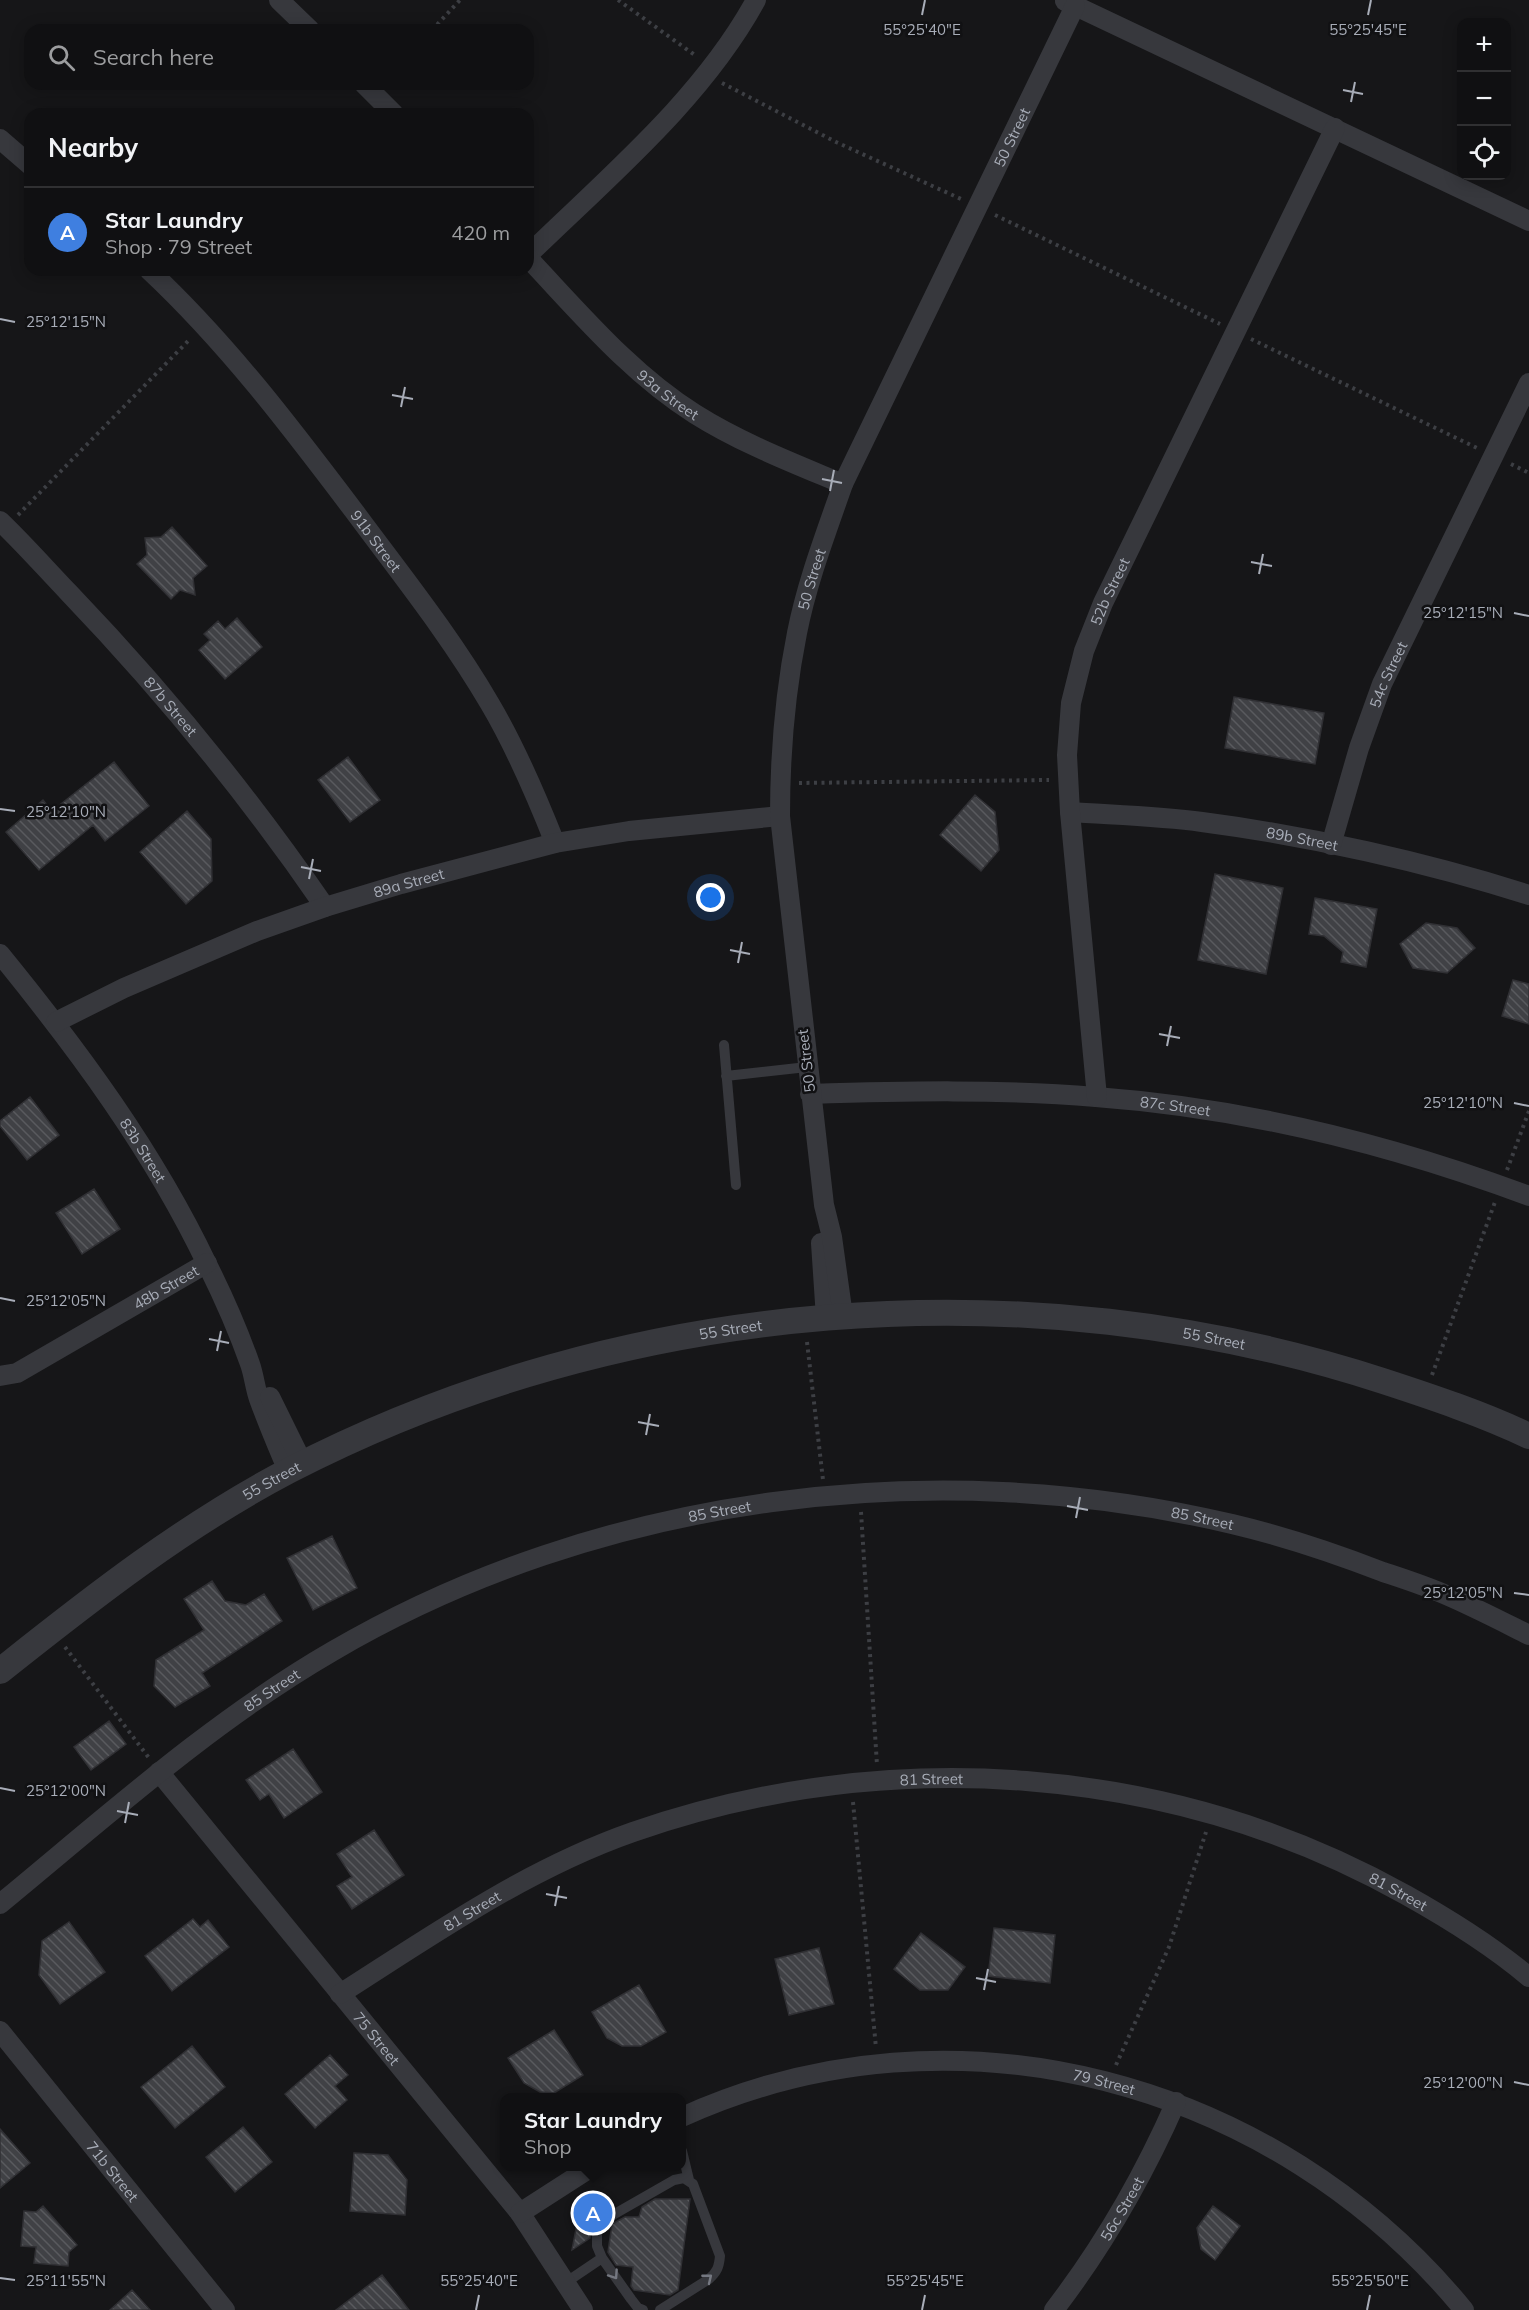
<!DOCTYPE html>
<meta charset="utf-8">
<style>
:root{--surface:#101012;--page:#1e1e20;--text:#f1f3f6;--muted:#9c9d9f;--line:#303032;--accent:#b45309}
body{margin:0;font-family:Mulish,sans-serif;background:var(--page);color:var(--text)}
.controls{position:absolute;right:18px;top:18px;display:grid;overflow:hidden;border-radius:12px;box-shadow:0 3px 15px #0003}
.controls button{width:54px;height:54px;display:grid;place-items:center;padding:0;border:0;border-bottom:2px solid var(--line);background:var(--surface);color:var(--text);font:30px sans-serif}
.you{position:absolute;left:711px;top:898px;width:21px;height:21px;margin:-15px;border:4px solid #fff;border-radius:50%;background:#1a73e8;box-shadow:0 0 0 9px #1a73e833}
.badge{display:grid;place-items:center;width:39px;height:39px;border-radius:50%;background:var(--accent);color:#fff;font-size:20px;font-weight:700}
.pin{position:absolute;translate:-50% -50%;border:3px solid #fff;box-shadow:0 2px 6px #0006}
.popup{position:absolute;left:500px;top:2093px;width:186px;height:78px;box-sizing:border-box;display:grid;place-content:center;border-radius:12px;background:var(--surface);filter:drop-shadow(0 2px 4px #0005);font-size:20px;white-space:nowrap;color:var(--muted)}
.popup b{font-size:22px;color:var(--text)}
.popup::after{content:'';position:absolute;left:50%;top:100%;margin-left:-12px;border:12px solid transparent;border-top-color:var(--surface)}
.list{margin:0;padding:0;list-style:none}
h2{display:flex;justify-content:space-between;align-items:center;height:78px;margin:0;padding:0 24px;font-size:26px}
h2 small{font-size:20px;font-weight:400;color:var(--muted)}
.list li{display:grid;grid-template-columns:39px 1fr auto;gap:18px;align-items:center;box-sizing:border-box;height:90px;padding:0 24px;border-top:2px solid var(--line)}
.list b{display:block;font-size:22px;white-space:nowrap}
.list p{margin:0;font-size:20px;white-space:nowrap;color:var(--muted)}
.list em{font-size:20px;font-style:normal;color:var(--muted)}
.icon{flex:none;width:33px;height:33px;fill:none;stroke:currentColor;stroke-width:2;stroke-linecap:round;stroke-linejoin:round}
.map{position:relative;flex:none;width:1529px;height:2310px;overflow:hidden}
.search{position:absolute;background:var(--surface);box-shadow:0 3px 15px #0003;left:24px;top:24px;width:510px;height:66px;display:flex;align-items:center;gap:15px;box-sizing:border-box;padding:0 21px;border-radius:18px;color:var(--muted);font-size:22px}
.panel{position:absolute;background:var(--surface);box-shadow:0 3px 15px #0003;left:24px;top:108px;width:510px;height:168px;border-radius:18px}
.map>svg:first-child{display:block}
</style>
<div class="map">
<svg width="1529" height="2310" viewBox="0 0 1529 2310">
<defs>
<pattern id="building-back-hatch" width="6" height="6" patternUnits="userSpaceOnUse" patternTransform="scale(1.5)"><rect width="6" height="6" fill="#404145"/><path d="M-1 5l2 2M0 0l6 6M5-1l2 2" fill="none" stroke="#595a5e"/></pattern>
</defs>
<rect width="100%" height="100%" fill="#161618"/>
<!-- building -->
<path fill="url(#building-back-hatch)" stroke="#303034" stroke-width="1.5" d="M172,527L207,566L193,578L195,595L180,590L171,599L137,564L147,555L145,538L161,537Z
M237,618L262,647L225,679L199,650L210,640L204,634L218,621L225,629Z
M1234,697L1324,713L1315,764L1225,748Z
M348,757L380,800L350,822L318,780Z
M114,762L149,806L105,841L93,825L39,870L6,832L43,800L52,811Z
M975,795L995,812L999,850L981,871L940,835Z
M187,811L211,839L212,881L186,904L140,852Z
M1215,874L1283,888L1266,974L1198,960Z
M1315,898L1377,909L1366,967L1341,962L1343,952L1324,936L1309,934Z
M1426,923L1457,928L1475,948L1447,973L1413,968L1400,944Z
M1513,980L1529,984V1024L1502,1016Z
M30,1097L59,1135L27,1160L0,1126V1121Z
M94,1189L120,1229L82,1254L56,1213Z
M332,1536L357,1588L313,1610L287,1558Z
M212,1581L225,1601L246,1605L264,1594L282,1621L202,1673L210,1686L175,1707L154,1686L156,1660L204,1630L184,1599Z
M109,1721L126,1744L91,1770L74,1747Z
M293,1749L322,1792L284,1818L269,1794L260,1800L246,1780Z
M374,1830L404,1875L352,1909L337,1886L352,1877L337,1854Z
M193,1919L200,1927L208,1920L229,1947L172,1991L145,1956Z
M69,1922L105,1972L60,2004L39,1975L42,1941Z
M994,1928L1055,1935L1050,1983L988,1976Z
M921,1933L965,1967L948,1990H920L894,1969Z
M819,1948L834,2004L789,2015L775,1959Z
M639,1985L666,2032L641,2046H622L607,2038L592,2012Z
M554,2030L583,2075L554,2093L540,2092L524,2083L508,2058Z
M192,2046L225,2087L175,2128L141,2087Z
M330,2055L348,2075L335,2086L347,2100L315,2128L285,2094Z
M243,2127L272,2162L235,2192L206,2157Z
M0,2129L30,2163L0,2188Z
M354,2153L388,2155L407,2180L405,2215L350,2211Z
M595,2197L602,2213L591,2228L590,2238L572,2250L581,2203Z
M655,2199H690L678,2290L670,2295L634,2290L631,2286L633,2267L616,2265L608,2252L612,2224L625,2217H639L642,2207Z
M43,2206L77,2245L69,2252L68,2266L34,2263L36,2247L21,2246L24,2211L36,2212Z
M1213,2206L1240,2226L1215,2260L1201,2249L1197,2228Z
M382,2275L409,2310H336Z
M132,2290L150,2310H110Z"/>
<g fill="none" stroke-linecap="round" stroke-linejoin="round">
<!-- path -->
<path stroke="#3d3f44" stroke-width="4" stroke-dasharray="3 4.5" stroke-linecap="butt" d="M618,0L696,56
M432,30L460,0
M722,83L836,142L961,199
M995,215L1220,324
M1251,339L1477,448
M1511,464L1529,473
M18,515L191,338
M799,783L1049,780
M1507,1170L1529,1111
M807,1342L823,1480
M1432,1375L1495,1202
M861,1512L877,1765
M65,1647L149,1758
M853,1802L876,2048
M1116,2065L1169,1947L1206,1832"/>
<!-- service -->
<path stroke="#37383d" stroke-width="10" d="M724,1045L736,1185
M726,1076L807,1067
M682,2151L689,2180
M565,2283L602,2258
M643,2310L638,2308L631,2299L602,2258L597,2246V2232L604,2220L674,2180L684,2178L693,2184L720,2256C719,2267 717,2272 709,2279L660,2310"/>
<!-- minor -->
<g stroke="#37383d" stroke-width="20">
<path d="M279,0L310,30"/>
<path d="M1065,1L1529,221"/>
<path d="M364,84L394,114"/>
<path d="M0,139L30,165"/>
<path d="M528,255C608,177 702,99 756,0"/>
<path id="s1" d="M528,258C580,313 630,373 695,414C741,443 793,463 843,484"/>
<path id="s2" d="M149,270C228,344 292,429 357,515C403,577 451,637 490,704C516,748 536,795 555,843"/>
<path id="s3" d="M0,521C24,544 46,569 69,593C163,691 248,795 325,907"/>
<path id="s4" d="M1070,812C1114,815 1159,816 1202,822C1309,836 1426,862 1529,895"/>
<path id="s5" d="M1331,845L1359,748L1382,684L1529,383"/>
<path id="s6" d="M0,954C79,1051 153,1151 207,1264C223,1296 238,1330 250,1364C254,1375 255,1388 259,1399C268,1424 278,1447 288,1471"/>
<path id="s7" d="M56,1022L124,988L257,931L325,907L401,884L555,843L629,831L780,816"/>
<path id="s8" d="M810,1094C905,1091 1001,1089 1096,1097C1245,1108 1390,1144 1529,1196"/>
<path id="s9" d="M1097,1097L1070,812L1067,755L1071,703L1084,651L1103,603L1335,128"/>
<path d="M821,1243L826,1318"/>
<path id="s10" d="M843,1316L832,1237L824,1205L780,816C780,755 785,693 797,633C807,582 826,533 843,484L1075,6"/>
<path id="s11" d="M0,1376L17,1373L207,1263"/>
<path d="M270,1397L303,1464"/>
<path id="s12" d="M159,1772L520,2213L583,2310"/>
<path id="s13" d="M0,1904C107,1816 212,1721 333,1651C600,1495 932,1453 1232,1524C1283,1536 1334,1553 1383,1572C1404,1579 1426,1586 1446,1595C1474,1607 1501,1621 1529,1635"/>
<path id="s14" d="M340,1994C434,1934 527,1869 633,1832C887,1744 1170,1763 1406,1895C1449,1919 1491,1945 1529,1977"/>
<path id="s15" d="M0,2031L225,2310"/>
<path id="s16" d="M682,2117C955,1993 1276,2081 1464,2310"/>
<path d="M520,2213L593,2166"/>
<path id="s17" d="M1054,2310C1104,2245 1143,2177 1176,2102"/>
</g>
<!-- tertiary -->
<path stroke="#37383d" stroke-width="26" id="s18" d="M0,1671C93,1597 185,1525 290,1470C623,1298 1027,1265 1383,1381C1432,1397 1483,1414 1529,1436"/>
</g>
<!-- one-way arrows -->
<defs><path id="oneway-chevron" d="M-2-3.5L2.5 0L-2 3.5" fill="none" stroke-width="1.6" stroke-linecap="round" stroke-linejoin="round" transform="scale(1.5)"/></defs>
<g stroke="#757881">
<use href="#oneway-chevron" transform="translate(614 2275) rotate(56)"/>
<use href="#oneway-chevron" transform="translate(708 2278) rotate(-39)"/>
</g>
<!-- ticks -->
<path fill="none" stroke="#a8adb8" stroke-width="2" d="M922,15L925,0M1368,15L1371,0M1343,90L1363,94M1351,102L1355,82M0,319L15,322M392,395L413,399M401,407L405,387M822,479L842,483M830,491L834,470M1251,562L1272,566M1259,574L1263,554M1514,613L1529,616M0,809L15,811M301,867L321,871M309,879L313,859M730,950L750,954M738,963L742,942M1159,1034L1180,1038M1167,1046L1171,1026M1514,1103L1529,1106M0,1298L15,1301M209,1339L229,1343M217,1351L221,1331M638,1422L659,1426M646,1435L650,1414M1067,1506L1088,1510M1076,1518L1080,1497M1514,1593L1529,1595M0,1788L15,1791M117,1811L138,1815M125,1823L129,1802M546,1894L567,1898M555,1906L559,1886M976,1978L996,1982M984,1990L988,1969M1514,2082L1529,2085M0,2278L15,2280M476,2310L479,2295M922,2310L925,2295M1367,2310L1370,2295"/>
<g text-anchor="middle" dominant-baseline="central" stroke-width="5" stroke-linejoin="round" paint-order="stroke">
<!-- street labels -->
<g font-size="15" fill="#a8adb8" stroke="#111113">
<text stroke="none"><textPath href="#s10" startOffset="1230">50 Street</textPath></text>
<text stroke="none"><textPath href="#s1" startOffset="196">93a Street</textPath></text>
<text stroke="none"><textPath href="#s2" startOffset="354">91b Street</textPath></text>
<text stroke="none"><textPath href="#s10" startOffset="744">50 Street</textPath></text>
<text stroke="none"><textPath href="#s9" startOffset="514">52b Street</textPath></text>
<text stroke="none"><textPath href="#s5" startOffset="180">54c Street</textPath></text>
<text stroke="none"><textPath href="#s3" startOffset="252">87b Street</textPath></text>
<text stroke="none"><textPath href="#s4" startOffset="234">89b Street</textPath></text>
<text stroke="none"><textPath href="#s7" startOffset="380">89a Street</textPath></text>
<text transform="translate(806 1061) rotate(-97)">50 Street</text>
<text stroke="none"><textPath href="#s8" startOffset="366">87c Street</textPath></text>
<text stroke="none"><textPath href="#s6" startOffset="243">83b Street</textPath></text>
<text stroke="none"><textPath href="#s11" startOffset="189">48b Street</textPath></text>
<text stroke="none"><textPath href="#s18" startOffset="818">55 Street</textPath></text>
<text stroke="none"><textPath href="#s18" startOffset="1304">55 Street</textPath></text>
<text stroke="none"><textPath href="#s18" startOffset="332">55 Street</textPath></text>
<text stroke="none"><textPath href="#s13" startOffset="832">85 Street</textPath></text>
<text stroke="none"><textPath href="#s13" startOffset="1318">85 Street</textPath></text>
<text stroke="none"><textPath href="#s13" startOffset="346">85 Street</textPath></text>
<text stroke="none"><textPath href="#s14" startOffset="640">81 Street</textPath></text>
<text stroke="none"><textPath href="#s14" startOffset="1126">81 Street</textPath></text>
<text stroke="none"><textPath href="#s14" startOffset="156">81 Street</textPath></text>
<text stroke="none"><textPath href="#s12" startOffset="344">75 Street</textPath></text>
<text stroke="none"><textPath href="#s16" startOffset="432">79 Street</textPath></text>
<text stroke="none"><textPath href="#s15" startOffset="180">71b Street</textPath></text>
<text stroke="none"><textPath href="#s17" startOffset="122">56c Street</textPath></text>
</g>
</g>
<g font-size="15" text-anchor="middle" fill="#a8adb8" stroke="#111113" stroke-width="5" stroke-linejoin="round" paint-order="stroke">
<text x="922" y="35">55°25'40"E</text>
<text x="1368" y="35">55°25'45"E</text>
<text x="66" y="327">25°12'15"N</text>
<text x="1463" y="618">25°12'15"N</text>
<text x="66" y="817">25°12'10"N</text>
<text x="1463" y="1108">25°12'10"N</text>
<text x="66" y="1306">25°12'05"N</text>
<text x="1463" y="1598">25°12'05"N</text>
<text x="66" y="1796">25°12'00"N</text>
<text x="1463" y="2088">25°12'00"N</text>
<text x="479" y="2286">55°25'40"E</text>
<text x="925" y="2286">55°25'45"E</text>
<text x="1370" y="2286">55°25'50"E</text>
<text x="66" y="2286">25°11'55"N</text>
</g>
</svg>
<div class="controls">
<button>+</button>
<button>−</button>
<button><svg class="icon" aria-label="locate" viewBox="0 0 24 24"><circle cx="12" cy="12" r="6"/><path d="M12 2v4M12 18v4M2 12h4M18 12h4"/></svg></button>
</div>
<div class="you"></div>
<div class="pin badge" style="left:593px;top:2213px;background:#3f7fe0">A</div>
<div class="popup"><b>Star Laundry</b>Shop</div>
<div class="search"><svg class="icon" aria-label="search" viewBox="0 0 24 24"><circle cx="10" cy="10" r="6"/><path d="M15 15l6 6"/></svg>Search here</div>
<section class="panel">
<h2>Nearby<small></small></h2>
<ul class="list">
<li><span class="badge" style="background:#3f7fe0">A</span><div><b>Star Laundry</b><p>Shop · 79 Street</p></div><em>420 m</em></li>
</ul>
</section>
</div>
